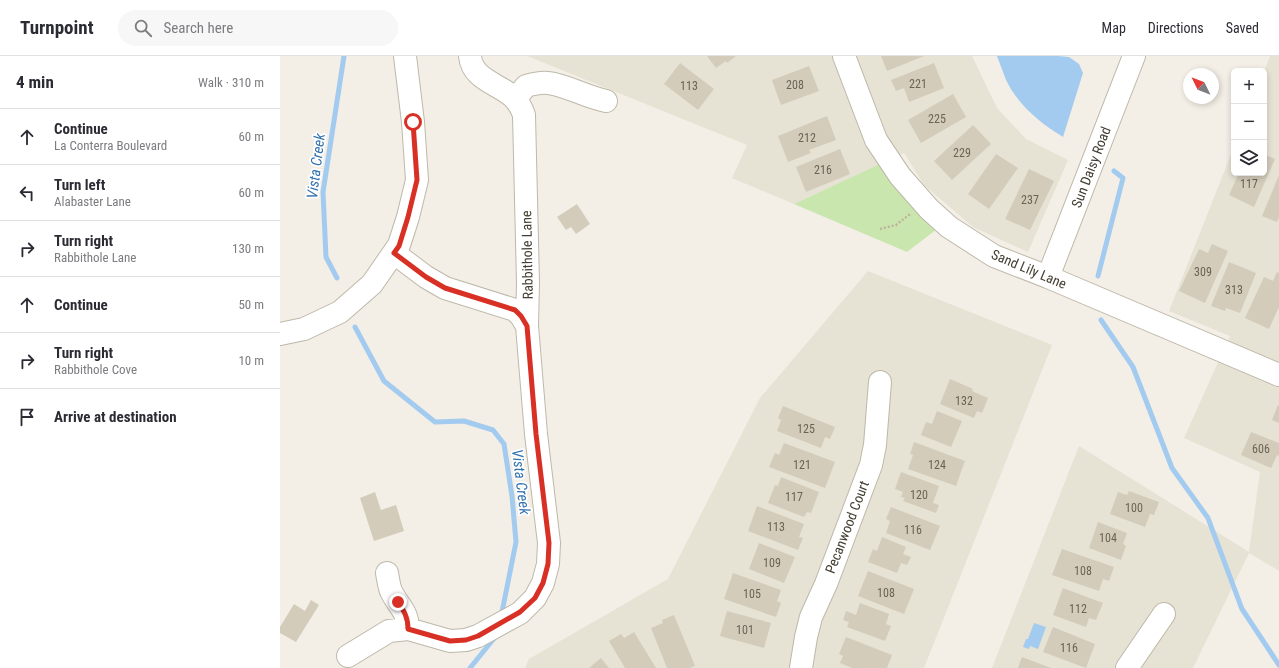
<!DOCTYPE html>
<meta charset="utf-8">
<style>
:root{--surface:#fff;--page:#f7f7f7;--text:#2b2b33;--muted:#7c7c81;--line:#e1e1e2}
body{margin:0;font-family:"Roboto Condensed",sans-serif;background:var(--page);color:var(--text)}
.controls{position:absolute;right:12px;top:12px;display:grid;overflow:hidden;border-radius:6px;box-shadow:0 2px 6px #0003}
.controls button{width:36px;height:36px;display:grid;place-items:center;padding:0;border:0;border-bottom:1px solid var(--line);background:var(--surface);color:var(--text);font:20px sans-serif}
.compass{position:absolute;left:903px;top:12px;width:36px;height:36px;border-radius:50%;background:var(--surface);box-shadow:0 2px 6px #0003;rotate:313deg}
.stop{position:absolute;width:12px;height:12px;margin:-9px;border:3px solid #d93025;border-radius:50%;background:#fff}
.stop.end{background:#d93025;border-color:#fff;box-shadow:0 1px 4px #0008}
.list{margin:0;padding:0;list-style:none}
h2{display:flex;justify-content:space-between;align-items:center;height:52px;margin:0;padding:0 16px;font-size:17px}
h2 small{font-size:13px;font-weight:400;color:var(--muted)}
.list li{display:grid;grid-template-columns:26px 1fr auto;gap:12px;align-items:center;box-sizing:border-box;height:56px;padding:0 16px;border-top:1px solid var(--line)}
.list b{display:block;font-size:15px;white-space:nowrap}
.list p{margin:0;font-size:13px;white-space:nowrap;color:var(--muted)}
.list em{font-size:13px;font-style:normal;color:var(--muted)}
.icon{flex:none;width:22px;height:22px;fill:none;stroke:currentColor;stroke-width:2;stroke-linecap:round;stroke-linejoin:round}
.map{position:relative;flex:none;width:999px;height:612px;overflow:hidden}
header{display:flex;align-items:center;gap:24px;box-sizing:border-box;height:56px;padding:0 20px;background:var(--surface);border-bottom:1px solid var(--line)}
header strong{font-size:19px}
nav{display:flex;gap:22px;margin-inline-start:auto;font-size:14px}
.search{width:280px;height:36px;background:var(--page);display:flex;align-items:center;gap:10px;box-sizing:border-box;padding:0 14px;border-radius:22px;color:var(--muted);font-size:15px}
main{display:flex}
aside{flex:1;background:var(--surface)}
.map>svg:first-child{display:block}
</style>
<header>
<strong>Turnpoint</strong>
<div class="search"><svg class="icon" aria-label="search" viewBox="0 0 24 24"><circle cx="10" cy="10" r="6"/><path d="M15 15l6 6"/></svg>Search here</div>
<nav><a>Map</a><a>Directions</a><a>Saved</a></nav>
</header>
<main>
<aside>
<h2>4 min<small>Walk · 310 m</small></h2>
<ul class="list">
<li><svg class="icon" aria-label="ahead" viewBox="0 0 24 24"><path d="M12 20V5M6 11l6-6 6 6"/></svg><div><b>Continue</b><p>La Conterra Boulevard</p></div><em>60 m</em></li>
<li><svg class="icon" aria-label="left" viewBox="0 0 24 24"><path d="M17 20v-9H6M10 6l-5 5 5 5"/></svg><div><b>Turn left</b><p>Alabaster Lane</p></div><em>60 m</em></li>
<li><svg class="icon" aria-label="right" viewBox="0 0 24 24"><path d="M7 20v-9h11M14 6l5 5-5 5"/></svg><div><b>Turn right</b><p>Rabbithole Lane</p></div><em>130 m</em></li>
<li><svg class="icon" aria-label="ahead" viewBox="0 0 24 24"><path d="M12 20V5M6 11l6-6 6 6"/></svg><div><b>Continue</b></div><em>50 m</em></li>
<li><svg class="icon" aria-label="right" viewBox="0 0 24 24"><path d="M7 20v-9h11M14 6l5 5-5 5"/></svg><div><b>Turn right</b><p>Rabbithole Cove</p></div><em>10 m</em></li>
<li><svg class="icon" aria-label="arrive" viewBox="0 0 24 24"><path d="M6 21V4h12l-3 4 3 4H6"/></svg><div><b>Arrive at destination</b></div></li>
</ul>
</aside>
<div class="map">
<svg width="999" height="612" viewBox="0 0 999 612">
<rect width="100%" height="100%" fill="#f3efe6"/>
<!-- residential -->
<path fill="#e6e2d4" d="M247,0H692L717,52L746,83L788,104L748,196L693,171L644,129L624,97L514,148L452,122L467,89Z
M990,0H999V515L969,497L913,612H712L799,390L969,496L980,416L904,382L950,280L889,255L954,91V117H984V16Z
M588,215L772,289L644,612H245L249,603L388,523L480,342Z"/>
<!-- green -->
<path fill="#cae6af" d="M602,107L657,173L627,196L514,148Z"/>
<!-- water -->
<path fill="#a3cbef" d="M717,0H778L789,1L799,8L803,17L783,81C760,67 738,49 726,24C723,16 720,8 717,0Z
M754,567L766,571L758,593L750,590L749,593L743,591L746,583H748Z"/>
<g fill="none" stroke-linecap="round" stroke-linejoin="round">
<!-- stream -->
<path stroke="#a3cbef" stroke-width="5" d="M818,220L843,122L834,115
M57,222L46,201L43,136L64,0
M821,264L853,311L892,412L928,462L962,553L999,609
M75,271L104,325L155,366L184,365L213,374L224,388L232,440L236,486L221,561
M190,612L216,580"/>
</g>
<!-- building -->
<path fill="#d4ccbb" d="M427,0H456L447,7L446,5L436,12Z
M601,0H644L607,15Z
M400,7L434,33L418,54L384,28Z
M654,7L664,32L629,46L624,32L616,35L611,24Z
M529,10L539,35L501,49L492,24Z
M673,38L686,61L641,87L628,64Z
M547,60L556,84L529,94L531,97L508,106L498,80Z
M693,69L711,88L672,124L654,105Z
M560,93L570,118L526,136L516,111Z
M716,98L738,112L709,153L688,138Z
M984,98L995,103L974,151L949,139L959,117H984Z
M749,113L774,125L750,174L725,163Z
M999,119V161L997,166L982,160Z
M297,148L310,168L296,178L291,171L286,174L277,161Z
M932,188L948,195L925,247L899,235L919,193L928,197Z
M949,206L976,217L960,257L946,252L945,255L931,250Z
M997,216L999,217V251L989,273L965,262L984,221L993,225Z
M670,323L693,333L692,335L708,342L702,357L697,355L694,362L660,348Z
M998,349L999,350V367L992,364Z
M503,350L555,371L550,383L545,381L541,392L497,375L501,364L498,362Z
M657,355L682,365L671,391L641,379L646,366L652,368Z
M971,376L999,387V400L997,399L991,412L961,399Z
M634,386L685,405L676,430L628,413L633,399L630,398Z
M504,387L555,406L545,432L489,411L495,397L499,399Z
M621,416L659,430L653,447L659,449L656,457L623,445L625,442L621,441L623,436L615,433Z
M501,421L539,436L531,457L527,456L524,461L488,447L495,429L498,430Z
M849,435L879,446L874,459L870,458L865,471L830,458L838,436L847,439Z
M95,436L101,454L116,449L124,475L94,485L80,442Z
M477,450L524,468L519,481L523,482L518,494L468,475Z
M611,451L660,470L650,494L606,477L610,465L606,463Z
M818,466L847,477L843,488L846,490L841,504L809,492Z
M602,481L626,491L623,498L631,501L627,509L621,507L617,517L588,506L593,493L597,495Z
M479,487L515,501L504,527L469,513Z
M782,493L834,511L829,525L823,523L819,535L772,519Z
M588,515L634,533L624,558L578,540Z
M453,517L501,534L497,545L501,547L496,561L444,543Z
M783,532L823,547L816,564L809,562L806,571L773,559Z
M31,544L39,549L16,586L0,577V571L14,548L25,555Z
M580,547L609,558L606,568L611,570L605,585L567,571L569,566L563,564L566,555L576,559Z
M447,555L491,567L484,592L440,580Z
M394,559L415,610L409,612H387L371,572L383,567L382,564Z
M773,571L815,588L806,612L763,596Z
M354,576L376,612H345L329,585L341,578L344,582Z
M566,581L612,599L607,612H572L560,607L563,600L559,598Z
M742,601L771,612H738Z
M321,602L329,612H309Z"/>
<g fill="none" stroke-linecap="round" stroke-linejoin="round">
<defs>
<path id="minor" d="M564,0L596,84L620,120L649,153L669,171L714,200L768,221L999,319
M235,43L246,30C253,28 261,26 268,27C286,29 306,41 326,45
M114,197L146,221L165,232L235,254L241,260L247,270
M768,221L854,0
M0,278L24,273L60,256L92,228L119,189L128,161L137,124L133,66L125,0
M107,517C108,523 109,530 111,535C118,550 128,555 128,573
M68,600L109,575L128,573L170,585L186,584L198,580L240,557L255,542L263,527L268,508L269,487L256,378L247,270L248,227L244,59C242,53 239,47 234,42C220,28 192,24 190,0
M521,612L526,581L531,561L546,528L591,409L595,389L600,326
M847,612L884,558"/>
</defs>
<!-- minor casing -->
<use href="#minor" stroke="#beb8a9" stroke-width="24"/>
<!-- path -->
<path stroke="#bfb49a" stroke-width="2.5" stroke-dasharray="2 2" stroke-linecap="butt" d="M600,173L616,169L630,158"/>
<!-- minor -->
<use href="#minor" stroke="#fff" stroke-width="22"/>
</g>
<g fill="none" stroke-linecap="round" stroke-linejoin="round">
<!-- route -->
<path stroke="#d93025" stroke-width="5" d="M118,546C124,555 128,561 128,573L170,585L186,584L198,580L240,556L255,542L263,527L268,508L269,487L256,378L247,270L241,260L235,254L165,232L146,221L114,197L119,190L128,161L137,124L133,66"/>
</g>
<g text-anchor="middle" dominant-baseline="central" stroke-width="3.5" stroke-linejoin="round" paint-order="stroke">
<!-- number labels -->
<g font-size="12" fill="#696356">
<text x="638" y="28">221</text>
<text x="515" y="29">208</text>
<text x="409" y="30">113</text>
<text x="657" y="63">225</text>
<text x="527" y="82">212</text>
<text x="682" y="97">229</text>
<text x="543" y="114">216</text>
<text x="969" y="128">117</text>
<text x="750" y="144">237</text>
<text x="923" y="216">309</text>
<text x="954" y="234">313</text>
<text x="684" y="345">132</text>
<text x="526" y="373">125</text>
<text x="981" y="393">606</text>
<text x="522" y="409">121</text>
<text x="657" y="409">124</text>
<text x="639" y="439">120</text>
<text x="514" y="441">117</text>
<text x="854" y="452">100</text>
<text x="496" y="471">113</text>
<text x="633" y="474">116</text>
<text x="828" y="482">104</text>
<text x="492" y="507">109</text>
<text x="803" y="515">108</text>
<text x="606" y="537">108</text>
<text x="472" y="538">105</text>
<text x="798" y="553">112</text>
<text x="465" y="574">101</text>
<text x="789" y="592">116</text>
</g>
<!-- street labels -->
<g font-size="14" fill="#454035" stroke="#fff">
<text transform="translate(811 111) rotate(-69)">Sun Daisy Road</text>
<text transform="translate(247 199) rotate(-91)">Rabbithole Lane</text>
<text transform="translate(749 213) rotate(23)">Sand Lily Lane</text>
<text transform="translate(567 471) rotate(-69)">Pecanwood Court</text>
</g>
<!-- water labels -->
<g font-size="15" font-style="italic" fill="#3172af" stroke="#fff">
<text transform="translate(36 110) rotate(-83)">Vista Creek</text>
<text transform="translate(241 426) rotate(83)">Vista Creek</text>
</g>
</g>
</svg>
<div class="controls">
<button>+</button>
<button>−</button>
<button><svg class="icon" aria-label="layers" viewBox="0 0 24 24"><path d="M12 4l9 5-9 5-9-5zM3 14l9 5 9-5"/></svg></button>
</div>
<svg class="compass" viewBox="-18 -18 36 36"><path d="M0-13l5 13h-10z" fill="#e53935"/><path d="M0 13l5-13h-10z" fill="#7c7c81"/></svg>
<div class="stop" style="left:133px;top:66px"></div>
<div class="stop end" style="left:118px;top:546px"></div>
</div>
</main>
